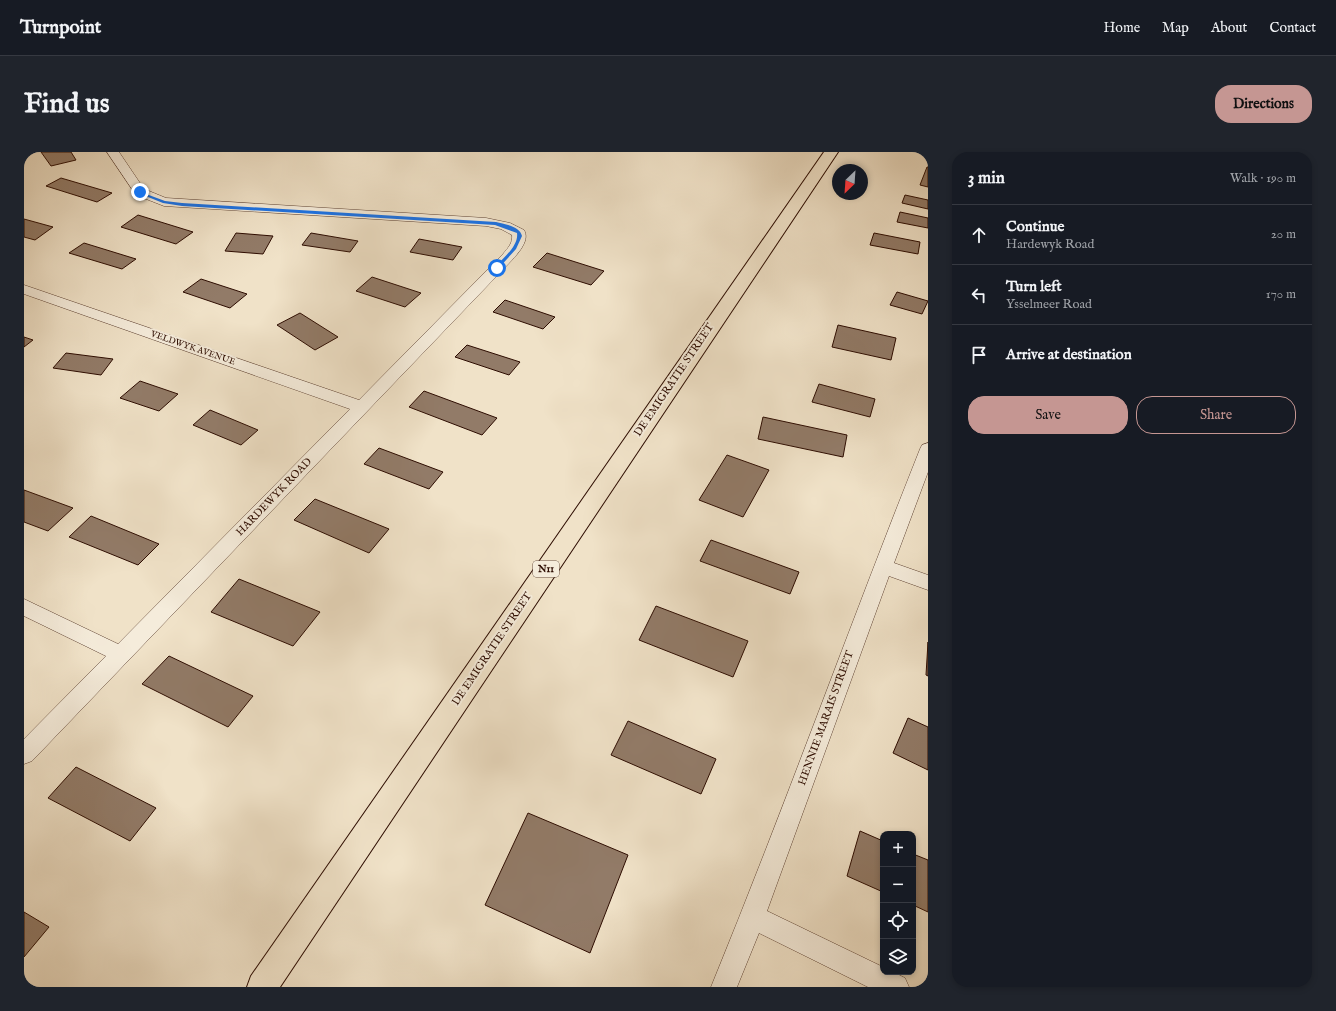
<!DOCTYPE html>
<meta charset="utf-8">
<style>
:root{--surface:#171b24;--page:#20242c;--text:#f1f3f6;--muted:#9ea1a6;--line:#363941;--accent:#c59692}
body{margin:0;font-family:"IM FELL English",serif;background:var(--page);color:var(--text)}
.controls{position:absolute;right:12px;bottom:12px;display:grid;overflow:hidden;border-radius:8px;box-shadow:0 2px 6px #0003}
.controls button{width:36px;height:36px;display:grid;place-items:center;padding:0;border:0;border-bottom:1px solid var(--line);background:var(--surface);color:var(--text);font:20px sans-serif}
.compass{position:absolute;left:808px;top:12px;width:36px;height:36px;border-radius:50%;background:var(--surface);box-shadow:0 2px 6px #0003;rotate:205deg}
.stop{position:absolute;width:12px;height:12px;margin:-9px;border:3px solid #1a73e8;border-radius:50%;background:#fff}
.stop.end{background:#1a73e8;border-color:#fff;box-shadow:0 1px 4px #0008}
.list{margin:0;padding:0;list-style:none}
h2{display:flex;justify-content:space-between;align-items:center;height:52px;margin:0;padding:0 16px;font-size:17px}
h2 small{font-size:13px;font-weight:400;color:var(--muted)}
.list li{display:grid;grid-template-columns:26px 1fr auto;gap:12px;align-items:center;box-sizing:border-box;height:60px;padding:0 16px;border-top:1px solid var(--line)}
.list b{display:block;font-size:15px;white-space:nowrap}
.list p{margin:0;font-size:13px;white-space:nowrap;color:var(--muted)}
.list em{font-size:13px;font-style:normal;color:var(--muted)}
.actions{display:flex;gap:8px;padding:12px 16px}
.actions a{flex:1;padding:9px 0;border:1px solid var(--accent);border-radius:16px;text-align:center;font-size:14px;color:var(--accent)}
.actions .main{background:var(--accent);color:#111}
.icon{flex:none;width:22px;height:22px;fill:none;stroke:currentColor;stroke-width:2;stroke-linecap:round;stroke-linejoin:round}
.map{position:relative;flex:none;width:904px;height:835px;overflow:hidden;border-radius:16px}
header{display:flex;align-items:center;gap:24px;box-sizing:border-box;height:56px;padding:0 20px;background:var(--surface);border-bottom:1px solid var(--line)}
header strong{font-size:19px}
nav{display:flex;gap:22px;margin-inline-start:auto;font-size:14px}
.intro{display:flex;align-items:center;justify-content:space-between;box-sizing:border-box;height:96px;padding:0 24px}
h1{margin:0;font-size:28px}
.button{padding:10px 18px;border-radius:16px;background:var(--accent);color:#111;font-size:14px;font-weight:700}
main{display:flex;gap:24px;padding:0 24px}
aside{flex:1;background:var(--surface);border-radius:16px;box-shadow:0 2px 6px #0003}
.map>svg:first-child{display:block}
</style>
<header>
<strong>Turnpoint</strong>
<nav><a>Home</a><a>Map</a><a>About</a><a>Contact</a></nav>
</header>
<div class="intro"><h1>Find us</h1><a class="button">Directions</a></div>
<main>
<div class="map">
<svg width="904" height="835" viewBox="0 0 904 835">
<rect width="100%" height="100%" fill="#f0e2c8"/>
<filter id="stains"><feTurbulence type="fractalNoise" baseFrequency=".005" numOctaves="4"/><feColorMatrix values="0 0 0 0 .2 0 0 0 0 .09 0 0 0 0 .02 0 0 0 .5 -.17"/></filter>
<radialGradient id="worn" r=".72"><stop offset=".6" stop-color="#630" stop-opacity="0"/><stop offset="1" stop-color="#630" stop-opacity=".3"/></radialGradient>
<!-- building -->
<path fill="#927b68" stroke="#2d0c01" d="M17,0H47L52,8L27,14Z
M903,15H904V35L896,33Z
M37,26L88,41L73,50L22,34Z
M881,43L904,48V57L878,51Z
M876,60L904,66V76L873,70Z
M114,63L169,80L152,92L97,75Z
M0,67L29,75L11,88L0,85Z
M212,81L249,84L239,102L201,99Z
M287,81L334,89L326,100L278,93Z
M850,81L896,90L894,102L846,93Z
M395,87L438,95L429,108L386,100Z
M60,91L112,107L98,117L45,101Z
M523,101L580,119L567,133L509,115Z
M348,125L397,141L381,155L332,139Z
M177,127L223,142L206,156L159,140Z
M873,140L904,149L898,162L866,153Z
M481,148L531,165L519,177L469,160Z
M276,161L314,185L291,198L253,173Z
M814,173L872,186L867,208L808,195Z
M0,185L9,188L0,195Z
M443,193L496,210L485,223L431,205Z
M42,201L89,207L77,223L29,216Z
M116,229L154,242L135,259L96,246Z
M795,232L851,247L846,265L788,250Z
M400,239L473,266L458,283L385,255Z
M186,258L234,278L217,293L169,273Z
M739,265L823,283L819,305L734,287Z
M355,296L419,320L405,337L340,312Z
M703,303L745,318L719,365L675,348Z
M0,338L49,356L24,379L0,370Z
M291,347L365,377L345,401L270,368Z
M67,364L135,392L114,413L45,385Z
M687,388L775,420L766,442L676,409Z
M215,427L296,460L269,494L187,460Z
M632,454L724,489L709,525L615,488Z
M904,490V524L902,523Z
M145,504L229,544L204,575L118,532Z
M884,566L904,575V618L869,601Z
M604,569L692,607L677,642L587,603Z
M52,615L132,656L106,689L24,646Z
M504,661L604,703L566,801L461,753Z
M836,679L859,689V740L823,724Z
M889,702L904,708V760L889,753Z
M0,760L25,775L0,805Z"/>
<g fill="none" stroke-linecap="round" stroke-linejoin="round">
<defs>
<path id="street" d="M83,0H95L120,37L142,46L462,66L486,71L500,78C506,88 495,100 489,107L8,609L0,612V587L82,504L0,464V447L94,492L326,257L0,142V133L335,248L479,102C484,96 489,91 488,83L477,77L462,74L140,54L112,43Z
M904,291V320L870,411L904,423V438L865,424L743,759L859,815V820H869L881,826L885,835H844L735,781L713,835H687C760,657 825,475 896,297L898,293Z"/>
<path id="highway" d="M800,0H814L256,835H223L227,824Z"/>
</defs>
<!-- street casing -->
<use href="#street" stroke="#5e4233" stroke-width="1"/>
<!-- highway casing -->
<use href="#highway" stroke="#2d0c01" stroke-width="2"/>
<!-- street -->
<use href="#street" fill="#f5ecdb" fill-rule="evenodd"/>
<!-- highway -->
<use href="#highway" fill="#f0e2c8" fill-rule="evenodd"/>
</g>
<!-- route -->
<path fill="#1a73e8" d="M114,39L141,49L158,51L472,70C480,72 496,74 498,84L492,97L473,118L470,116C478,107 495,94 493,81L471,73L158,54L139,51L114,41Z"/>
<g text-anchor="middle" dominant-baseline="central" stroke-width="4" stroke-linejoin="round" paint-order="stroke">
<!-- far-street labels -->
<g font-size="9" fill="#2d0c01" stroke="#f5ecdb">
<text transform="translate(169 196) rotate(19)">VELDWYK AVENUE</text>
</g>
<!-- shield labels -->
<rect fill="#f5ecdb" stroke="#694f42" stroke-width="1" x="509" y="409" width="26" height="16" rx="3"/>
<g font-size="10" font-weight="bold" fill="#2d0c01">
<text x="522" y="417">N11</text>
</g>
<!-- street labels -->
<g font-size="11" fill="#2d0c01" stroke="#f5ecdb">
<text transform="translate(650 228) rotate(-56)">DE EMIGRATIE STREET</text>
<text transform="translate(250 345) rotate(-46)">HARDEWYK ROAD</text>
<text transform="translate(468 497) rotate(-56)">DE EMIGRATIE STREET</text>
<text transform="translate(802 566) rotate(-70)">HENNIE MARAIS STREET</text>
</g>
</g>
<rect width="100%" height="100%" filter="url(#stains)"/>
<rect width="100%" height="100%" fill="url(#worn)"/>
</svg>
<div class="controls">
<button>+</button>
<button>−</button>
<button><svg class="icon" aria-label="locate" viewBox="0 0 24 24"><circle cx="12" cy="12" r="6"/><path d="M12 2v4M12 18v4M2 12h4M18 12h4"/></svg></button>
<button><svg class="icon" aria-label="layers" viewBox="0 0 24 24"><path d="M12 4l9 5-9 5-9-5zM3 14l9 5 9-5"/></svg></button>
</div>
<svg class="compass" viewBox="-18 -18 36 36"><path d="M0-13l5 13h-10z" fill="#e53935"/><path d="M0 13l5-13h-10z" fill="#9ea1a6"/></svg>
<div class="stop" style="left:473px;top:116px"></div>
<div class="stop end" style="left:116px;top:40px"></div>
</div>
<aside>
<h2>3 min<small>Walk · 190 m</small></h2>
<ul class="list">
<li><svg class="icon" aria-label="ahead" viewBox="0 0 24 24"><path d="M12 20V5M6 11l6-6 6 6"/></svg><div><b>Continue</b><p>Hardewyk Road</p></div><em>20 m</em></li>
<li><svg class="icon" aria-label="left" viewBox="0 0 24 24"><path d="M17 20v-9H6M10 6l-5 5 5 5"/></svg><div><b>Turn left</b><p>Ysselmeer Road</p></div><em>170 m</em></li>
<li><svg class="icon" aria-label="arrive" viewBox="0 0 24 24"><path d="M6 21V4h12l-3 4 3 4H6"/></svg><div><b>Arrive at destination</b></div></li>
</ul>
<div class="actions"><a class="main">Save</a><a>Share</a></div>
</aside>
</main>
